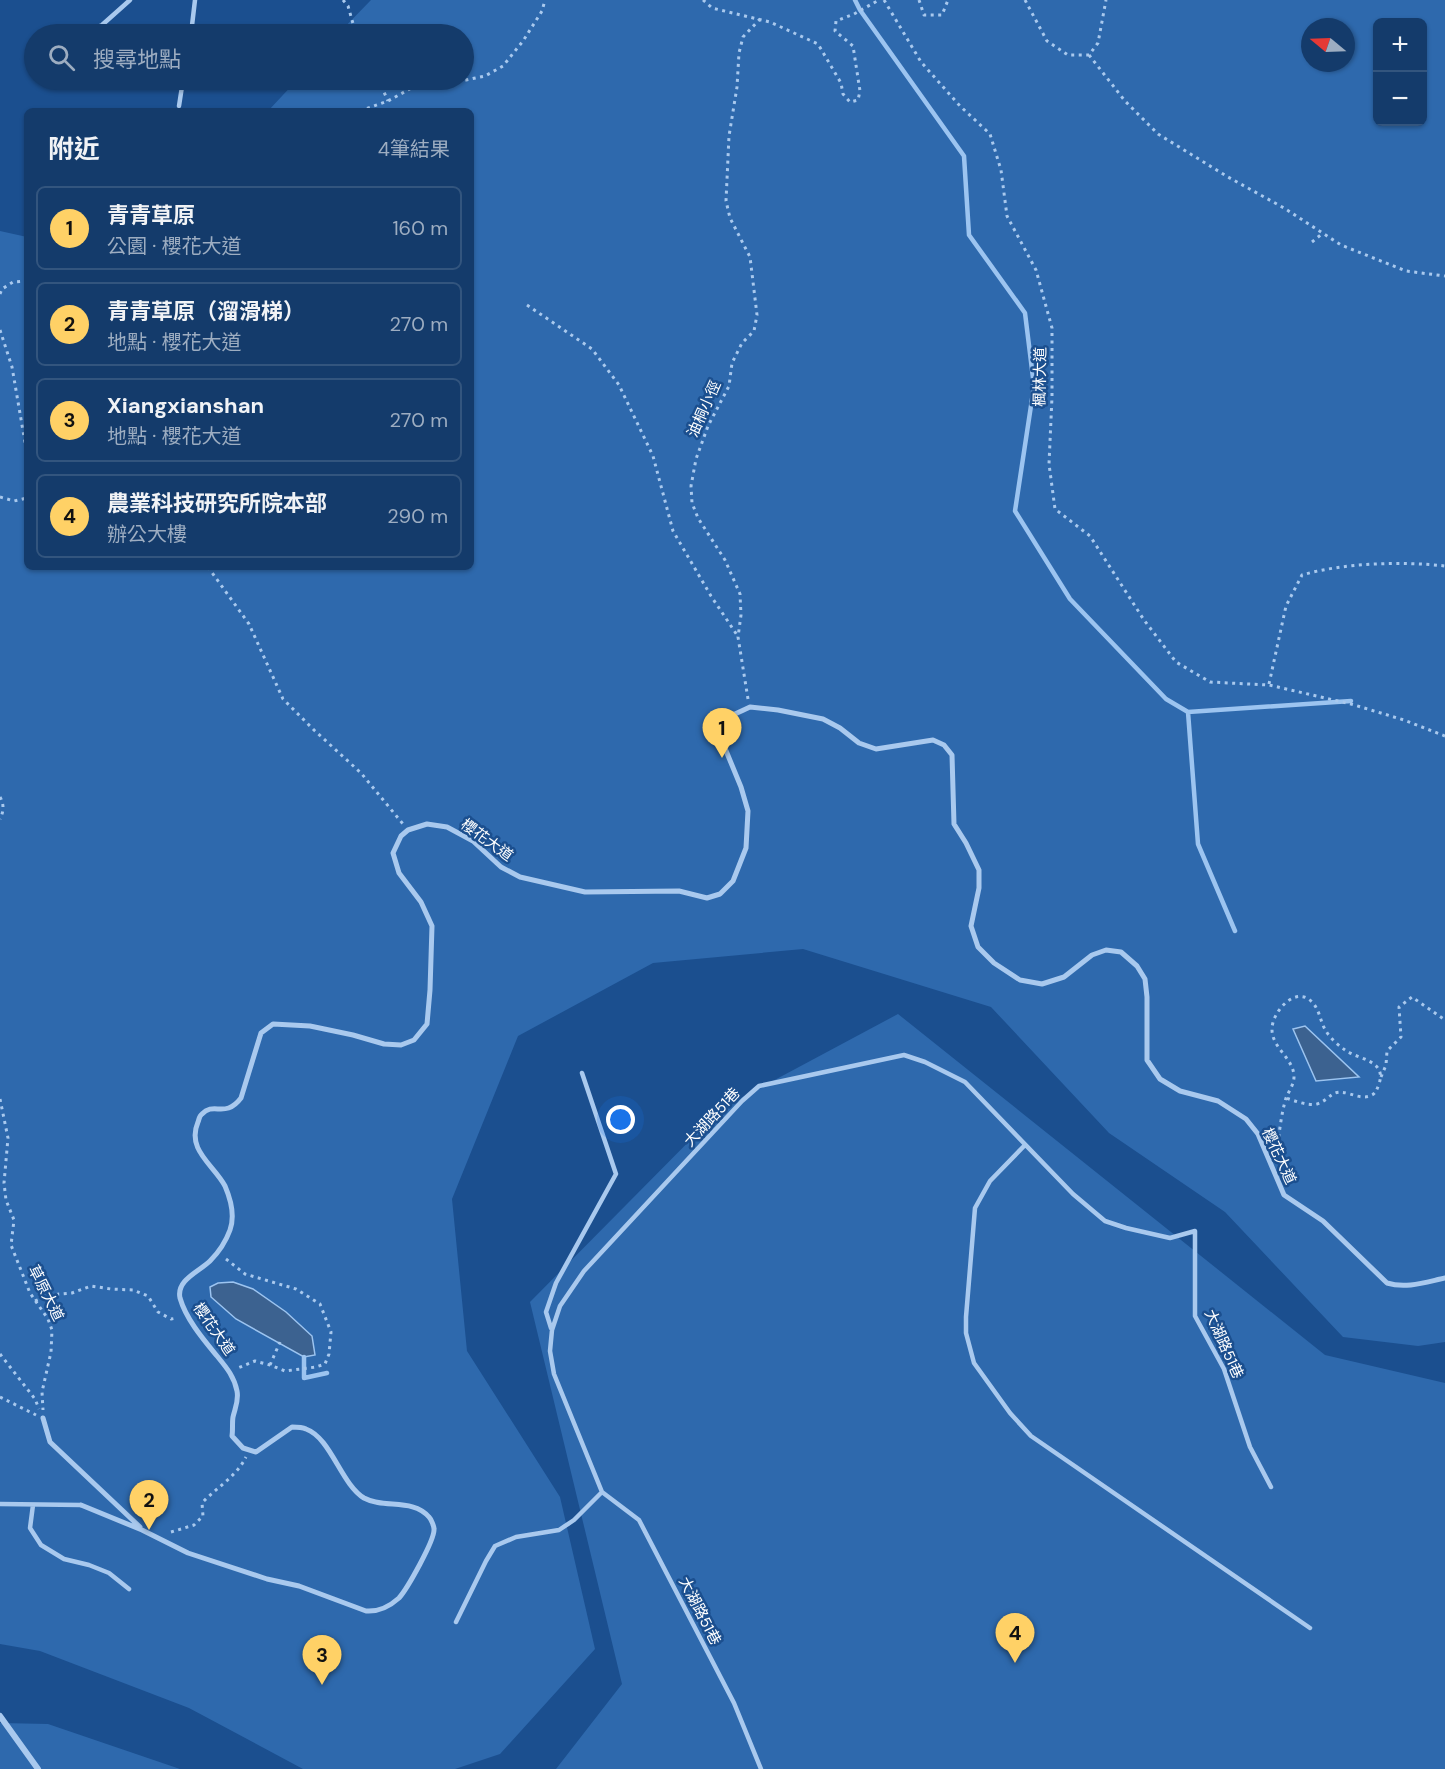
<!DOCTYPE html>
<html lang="zh-TW">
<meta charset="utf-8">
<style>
:root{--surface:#143b6b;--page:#1d4271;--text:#f1f3f6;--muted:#9dadc1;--line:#33557e;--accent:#ffd166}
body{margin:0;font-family:"DM Sans","Noto Sans TC",sans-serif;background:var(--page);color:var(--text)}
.controls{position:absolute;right:18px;top:18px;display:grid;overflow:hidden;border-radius:9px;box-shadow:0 2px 4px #0004}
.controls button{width:54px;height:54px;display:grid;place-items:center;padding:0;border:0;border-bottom:2px solid var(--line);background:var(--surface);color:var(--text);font:30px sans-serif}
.compass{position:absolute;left:1301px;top:18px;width:54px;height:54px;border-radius:50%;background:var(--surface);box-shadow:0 2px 4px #0004;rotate:289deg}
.you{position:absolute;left:621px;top:1120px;width:21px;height:21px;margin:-15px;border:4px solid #fff;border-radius:50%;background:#1a73e8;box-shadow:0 0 0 9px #1a73e833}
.badge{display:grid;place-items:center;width:39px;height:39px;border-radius:50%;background:var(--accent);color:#111;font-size:20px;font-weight:700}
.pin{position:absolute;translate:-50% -50px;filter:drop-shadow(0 2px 3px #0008)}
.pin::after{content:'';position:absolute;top:32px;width:21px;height:18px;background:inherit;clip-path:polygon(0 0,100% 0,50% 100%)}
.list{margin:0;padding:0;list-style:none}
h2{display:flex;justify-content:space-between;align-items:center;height:78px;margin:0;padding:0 24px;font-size:26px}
h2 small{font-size:20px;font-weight:400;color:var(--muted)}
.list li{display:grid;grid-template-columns:39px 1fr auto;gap:18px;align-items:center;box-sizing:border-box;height:84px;margin:0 12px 12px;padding:0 12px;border:2px solid var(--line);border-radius:9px}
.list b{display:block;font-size:22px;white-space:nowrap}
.list p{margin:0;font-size:20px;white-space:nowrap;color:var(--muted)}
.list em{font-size:20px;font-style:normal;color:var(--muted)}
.icon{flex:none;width:33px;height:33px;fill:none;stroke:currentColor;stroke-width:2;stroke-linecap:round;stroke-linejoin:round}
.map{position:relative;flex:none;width:1445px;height:1769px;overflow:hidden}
.search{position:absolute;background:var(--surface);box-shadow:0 2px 4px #0004;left:24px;top:24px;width:450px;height:66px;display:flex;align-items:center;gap:15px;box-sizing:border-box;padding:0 21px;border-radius:33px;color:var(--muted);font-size:22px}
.panel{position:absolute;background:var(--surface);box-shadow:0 2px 4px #0004;left:24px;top:108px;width:450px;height:462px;border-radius:9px}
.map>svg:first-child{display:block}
</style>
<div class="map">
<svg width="1445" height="1769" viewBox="0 0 1445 1769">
<rect width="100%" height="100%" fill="#1b4f8f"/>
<!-- green -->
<path fill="#2e69ad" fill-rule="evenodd" d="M371,0H1445V1342L1418,1346L1343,1337L1225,1212L1109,1133L991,1007L803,949L653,963L518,1036L452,1199L467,1351L560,1497L595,1649L500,1754L455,1769H303L189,1708L40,1651L0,1644V231L27,237V567H471V111H268L297,80H464V34H338ZM1378,22H1422V122H1378ZM1310,27H1346V63H1310Z
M898,1014L1325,1355L1445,1383V1769H556L622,1684L530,1302L722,1108Z
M0,1723L48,1724L180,1769H0Z"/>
<!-- water -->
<path fill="#3c6290" stroke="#9cc4f0" stroke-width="1.5" d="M1305,1026L1359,1077L1316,1081L1293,1029Z
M233,1282L253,1289L286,1312L312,1336L315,1355L304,1357L236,1319L211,1297L210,1287L218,1283Z"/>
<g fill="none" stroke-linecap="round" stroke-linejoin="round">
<!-- stream -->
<path stroke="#9cc4f0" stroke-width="4.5" d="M855,0L860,10L964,156L969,235L1025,313L1034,386L1015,511L1070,599L1166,699L1188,712L1198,844L1235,931
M1188,712L1351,701
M304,1357V1378L327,1373"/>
<!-- path -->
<path stroke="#a9c9ee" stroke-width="3" stroke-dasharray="3 4.5" stroke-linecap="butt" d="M343,0L348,6L356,34
M703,0L712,8L770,22L818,44L841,83L843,94L850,102L858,100L860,91L853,46L835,31L836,21L854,14L879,0
M884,0L921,62L960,106L990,134L1001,170L1007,216L1036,270L1052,328V397L1049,464L1055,509L1090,536L1144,620L1176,662L1210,682L1269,685L1351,704L1404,720L1445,736
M919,0L924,15H942L948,0
M1025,0L1047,41L1068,55H1089L1098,43L1106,0
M1089,55L1125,101L1158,134L1228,177L1284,208L1341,245L1406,271L1445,276
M377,80L379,81L388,101
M360,111L388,101L426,80H466L485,76L503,66L523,41L542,11L545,0
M1312,242L1323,233
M0,294L2,289L13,282L27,281
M527,305L592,349L619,385L653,456L673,531L711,596L737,635
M0,330L12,367L27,454
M0,497L14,501L27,498
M208,567L249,624L283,699L314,730L361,773L403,824
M1269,684L1286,606L1302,575C1343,563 1402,561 1445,566
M748,699L738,637L741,615L740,594L725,560L698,518L692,503L691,486L696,459L708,426L729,386L732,363L742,343L754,331L757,315L750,257L730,218L726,201L729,136L737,87L739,53L743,37L760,19
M0,797C4,804 4,811 0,819
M1381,1077L1386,1065L1387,1051L1401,1037L1399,1007L1412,997L1445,1020
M0,1099L8,1138L4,1183L6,1200L14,1220L11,1245L30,1293L48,1319L52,1330L51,1352L42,1392L43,1410
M1277,1152C1279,1134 1281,1115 1286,1098C1289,1091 1294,1084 1294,1077C1294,1058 1271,1048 1272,1028C1273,1011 1296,985 1312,1002C1320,1010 1320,1022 1326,1031C1330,1038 1338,1045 1345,1050C1359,1060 1387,1060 1379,1084C1377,1089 1376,1093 1372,1095C1365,1099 1357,1096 1350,1094C1330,1088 1332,1099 1317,1104C1308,1106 1295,1101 1286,1098
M226,1259L245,1274L296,1289L320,1304L331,1332L329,1354L325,1364L316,1367L285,1371L270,1365L255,1361L238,1368
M35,1301L49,1295L72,1293L91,1286L111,1289L133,1290L148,1296L158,1312L171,1319L177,1318
M0,1354L35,1399L39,1409
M270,1365L280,1342
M0,1397L36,1415
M171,1532L194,1525L203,1516L202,1503C217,1487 236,1477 246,1457"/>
<!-- service -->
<path stroke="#a9c9ee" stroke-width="4.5" d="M83,34L102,25L130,0
M191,34L195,0
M29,61L34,58
M179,106L183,80
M1025,1145L990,1181L975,1208L966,1317V1333L974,1363L1010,1413L1031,1436L1310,1628
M551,1328L546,1312L556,1283L616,1174L582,1073
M0,1504L81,1505
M33,1505L30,1528L41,1545L64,1559L89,1565L109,1573L129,1589
M456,1622L486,1561L495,1546L516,1537L559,1530L574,1520L602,1492
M761,1769L734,1703L639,1520L602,1492L554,1374L550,1351L552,1330L560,1306L584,1271L742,1101L759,1086L904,1055L925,1062L965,1082L1073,1194L1105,1221L1126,1228L1170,1238L1195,1231V1316L1224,1369L1250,1447L1271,1487"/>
<!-- pedestrian -->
<path stroke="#a9c9ee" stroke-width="5" d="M43,1418L50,1442L140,1527
M81,1505L142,1530L188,1553L267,1579L299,1586L366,1611C379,1612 389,1607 399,1598C407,1589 435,1540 434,1529C434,1526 431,1519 429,1517C413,1498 384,1509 364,1498C341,1484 331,1438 306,1429C302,1427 297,1427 292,1427L256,1452L243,1448L232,1436C233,1430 232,1423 233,1417C235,1408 239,1401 237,1391C234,1376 226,1367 217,1356C203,1339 186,1319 180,1298C176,1280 200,1271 210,1261C218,1253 226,1241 230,1230C235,1216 231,1200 225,1186C214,1165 186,1150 198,1122C199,1120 199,1116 202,1114C214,1101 225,1119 241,1098L261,1033L273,1024L310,1026L353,1035L384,1044L401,1045L414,1040L427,1024L430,990L432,926L421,902L399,873L393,853L401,836L408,830L427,824L447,827L473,841L501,867L520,877L585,892L679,891L707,898L720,894L733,881L746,848L748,811L741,787L722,741L725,727L735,714L750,707L778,710L823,719L840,728L859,743L876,749L933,740L944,745L952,755L954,824L966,843L979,870V888L971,926L978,947L994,963L1020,980L1042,984L1064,977L1092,955L1106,950L1121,952L1137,966L1145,979L1147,997V1060L1160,1079L1180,1091L1218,1101L1246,1119L1258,1134L1284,1195L1323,1221L1387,1283C1406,1289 1426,1282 1445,1278"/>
<!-- minor -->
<path stroke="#a9c9ee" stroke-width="6" d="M0,1716L38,1769"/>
</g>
<g text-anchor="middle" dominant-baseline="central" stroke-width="5" stroke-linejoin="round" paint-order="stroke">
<!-- street labels -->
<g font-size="15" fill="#fff" stroke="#1b4f8f">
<text transform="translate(1040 377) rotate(-89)">楓林大道</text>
<text transform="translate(704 409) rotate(-66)">油桐小徑</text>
<text transform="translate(487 840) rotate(36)">櫻花大道</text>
<text transform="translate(712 1117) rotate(-47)">大湖路51巷</text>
<text transform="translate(1279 1156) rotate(65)">櫻花大道</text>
<text transform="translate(46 1293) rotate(63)">草原大道</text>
<text transform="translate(214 1329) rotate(55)">櫻花大道</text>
<text transform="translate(1224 1344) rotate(66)">大湖路51巷</text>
<text transform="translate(700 1611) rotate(63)">大湖路51巷</text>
</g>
</g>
</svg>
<div class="controls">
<button>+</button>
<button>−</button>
</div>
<svg class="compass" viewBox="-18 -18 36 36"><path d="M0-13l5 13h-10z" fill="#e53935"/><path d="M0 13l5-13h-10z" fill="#9dadc1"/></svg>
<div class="you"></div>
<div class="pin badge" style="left:722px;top:758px">1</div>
<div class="pin badge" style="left:149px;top:1530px">2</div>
<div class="pin badge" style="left:322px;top:1685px">3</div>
<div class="pin badge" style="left:1015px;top:1663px">4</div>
<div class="search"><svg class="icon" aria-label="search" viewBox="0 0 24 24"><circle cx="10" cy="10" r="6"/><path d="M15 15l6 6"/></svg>搜尋地點</div>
<section class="panel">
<h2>附近<small>4筆結果</small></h2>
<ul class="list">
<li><span class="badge">1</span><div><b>青青草原</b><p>公園 · 櫻花大道</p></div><em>160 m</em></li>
<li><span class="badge">2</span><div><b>青青草原（溜滑梯）</b><p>地點 · 櫻花大道</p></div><em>270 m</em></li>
<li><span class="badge">3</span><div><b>Xiangxianshan</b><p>地點 · 櫻花大道</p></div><em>270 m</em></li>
<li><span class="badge">4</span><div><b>農業科技研究所院本部</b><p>辦公大樓</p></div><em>290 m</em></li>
</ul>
</section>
</div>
